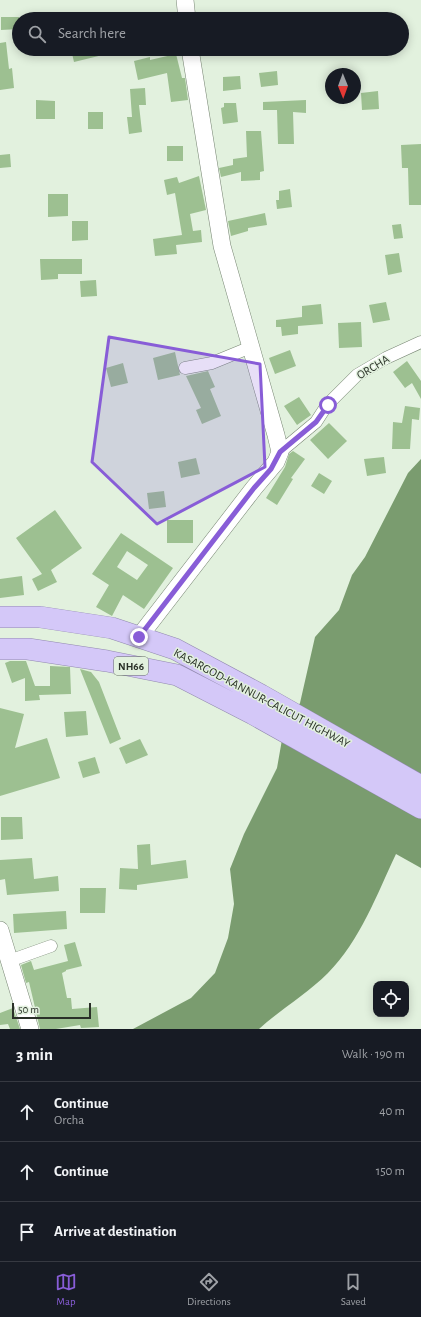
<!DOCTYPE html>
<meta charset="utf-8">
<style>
:root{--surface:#171b24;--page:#20242c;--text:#f1f3f6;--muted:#9ea1a6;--line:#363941;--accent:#885dd7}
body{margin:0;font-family:"Alegreya Sans",sans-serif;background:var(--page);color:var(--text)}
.controls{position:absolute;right:12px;bottom:12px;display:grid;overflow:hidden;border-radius:8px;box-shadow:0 2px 10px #0003}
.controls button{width:36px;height:36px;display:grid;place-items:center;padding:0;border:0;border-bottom:1px solid var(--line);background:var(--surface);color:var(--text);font:20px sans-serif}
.compass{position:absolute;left:325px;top:68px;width:36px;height:36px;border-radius:50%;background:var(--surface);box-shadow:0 2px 10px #0003;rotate:179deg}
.scale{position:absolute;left:12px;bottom:10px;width:79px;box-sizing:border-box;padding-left:4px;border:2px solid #2a3028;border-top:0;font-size:11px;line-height:14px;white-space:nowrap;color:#2a3028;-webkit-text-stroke:3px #e2f1de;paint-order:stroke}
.stop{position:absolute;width:12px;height:12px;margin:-9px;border:3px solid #885dd7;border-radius:50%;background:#fff}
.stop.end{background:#885dd7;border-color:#fff;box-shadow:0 1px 4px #0008}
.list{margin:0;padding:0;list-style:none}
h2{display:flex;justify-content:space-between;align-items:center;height:52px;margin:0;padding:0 16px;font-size:17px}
h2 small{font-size:13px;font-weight:400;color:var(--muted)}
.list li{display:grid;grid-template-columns:26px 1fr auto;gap:12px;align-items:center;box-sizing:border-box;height:60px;padding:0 16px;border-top:1px solid var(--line)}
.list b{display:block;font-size:15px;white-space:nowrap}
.list p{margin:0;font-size:13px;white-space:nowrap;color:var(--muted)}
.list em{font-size:13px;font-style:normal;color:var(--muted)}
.icon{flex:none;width:22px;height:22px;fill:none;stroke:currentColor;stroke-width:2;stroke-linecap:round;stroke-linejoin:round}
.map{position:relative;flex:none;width:421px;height:1029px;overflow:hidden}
.search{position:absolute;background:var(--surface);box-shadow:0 2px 10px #0003;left:12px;right:12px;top:12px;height:44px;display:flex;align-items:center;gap:10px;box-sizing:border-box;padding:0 14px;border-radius:22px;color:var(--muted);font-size:15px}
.sheet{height:232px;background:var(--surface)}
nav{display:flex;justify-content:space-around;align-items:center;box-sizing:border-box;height:56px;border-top:1px solid var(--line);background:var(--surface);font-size:11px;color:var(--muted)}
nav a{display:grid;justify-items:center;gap:2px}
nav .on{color:var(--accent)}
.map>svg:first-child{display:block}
</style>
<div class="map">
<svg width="421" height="1029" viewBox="0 0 421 1029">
<rect width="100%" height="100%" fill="#e2f1de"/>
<!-- water -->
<path fill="#7a9c6f" d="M421,459V868L396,854C377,894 360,941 328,973C307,994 281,1009 259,1029H133L191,998L215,973L228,938L234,904L230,869L244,834L277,768L283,734L300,703L315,637L339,610L352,575L365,557L408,473Z"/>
<!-- building -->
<path fill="#9dc091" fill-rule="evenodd" d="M1,17H19V29L1,30Z
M6,42L9,69L12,68L14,88L0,90V43Z
M71,49H114L115,52L74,62Z
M176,54L182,78H185L188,100L171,102L167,73L138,80L134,61L150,57V60Z
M277,71L278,85L261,87L259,73Z
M240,76L241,89L223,91V77Z
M145,88L146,105H139L142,132L129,134L127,117H132L130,89Z
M378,91L379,109L362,110L361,93Z
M36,100L55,101V119H36Z
M306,100V113L293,112L294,144H278L277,110H263V102Z
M224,103H236L238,122L223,124L221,108L224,107Z
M88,112H103V129H88Z
M246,131H261L264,171L260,172V180L241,181V172L221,177L219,168L233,165V159L247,157Z
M421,144V205H409L408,168H402L401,145Z
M167,146H183V161H167Z
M10,154L11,167L0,168V155Z
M199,176L206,210L190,214L193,231L201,230L202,242L176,245L177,254L155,256L153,239L182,235L175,193L167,195L164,180L177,177L179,183Z
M290,189L292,207L277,209L276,200H279V191Z
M48,194H68V216L48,217Z
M265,213L267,225L248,228V231L231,236L228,221Z
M72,221H88V240L72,241Z
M401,224L403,238L394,239L392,225Z
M399,253L402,272L388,275L385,255Z
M40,259H82V274H58V279L41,280Z
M96,280L97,296L81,297L80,281Z
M386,302L390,320L373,323L369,305Z
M321,304L323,324L298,326V334L282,336L281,327H276V320L302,317V306Z
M361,322L362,347L339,348L338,323Z
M290,350L296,366L275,374L269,358Z
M175,352L180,375L158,380L153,358Z
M407,361L421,381V399L412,383L405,388L393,372Z
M123,363L128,383L111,387L106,368Z
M208,371L215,387L210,389L221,416L202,424L196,410L201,408L186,376Z
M299,397L311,415L297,425L284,406Z
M405,406L420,408L419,420L412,419L410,449H392L393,422L402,423Z
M329,423L347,441L328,459L310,440Z
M293,451L305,459L291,478L293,479L277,505L266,498L285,467L289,454Z
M384,457L386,473L367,476L364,459Z
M196,458L200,474L181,478L178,462Z
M319,473L332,481L324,494L311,486Z
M164,491L166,507L149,509L147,493Z
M55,510L82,548L51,570L57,582L38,591L32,579L42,574L16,538Z
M167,520H193V543H167Z
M121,533L173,568L144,609L123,595L112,616L96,607L109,585L92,574ZM127,551L148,565L137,580L117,567Z
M22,576L24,595L0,598V579Z
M10,661H26L35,686H50V666L70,667L71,694L39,695L40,700L25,701V678L12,683L5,663Z
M80,669L91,672L99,682L121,739L110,744Z
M0,708L24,714L15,748L47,738L60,778L0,796Z
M86,711L88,735L66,737L64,712Z
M140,739L148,755L126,764L119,748Z
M95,757L100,773L83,778L78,762Z
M1,817H22L23,839L1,840Z
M150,844L151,865L186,860L188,878L137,885V890L119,889L120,868L138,869L137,845Z
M32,858L34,879L58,876L59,891L7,895L5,879L0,880V860Z
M80,888H106L105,913H80Z
M66,911L67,929L14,933L13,914Z
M75,942L82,966L66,970V971L62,973L67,998H71L72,1009L97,1007L99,1027L81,1028L80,1025L56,1029H40L29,982L26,983L21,965L31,961L34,970L68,961L64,945Z
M13,1008L20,1029H10L8,1024L0,1025V1013Z"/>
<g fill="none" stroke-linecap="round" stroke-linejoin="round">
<defs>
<path id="minor" d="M185,368L212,363L251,347
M280,452L316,422L327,405L357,375L386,358L421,342
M9,961L51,946"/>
<path id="secondary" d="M185,0L187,19
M139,637L254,488L276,462L280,452L276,435L222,246L190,49
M0,930L30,1029"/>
<path id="trunk" d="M0,617H40L112,628L175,649L261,695L421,786
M0,649H28L107,661L177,675L253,714L421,808"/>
</defs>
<!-- minor casing -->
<use href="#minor" stroke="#788674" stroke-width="13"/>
<!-- secondary casing -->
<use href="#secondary" stroke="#788674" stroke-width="18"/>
<!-- trunk casing -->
<use href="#trunk" stroke="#928aaf" stroke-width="22"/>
<!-- minor -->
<use href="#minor" stroke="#fff" stroke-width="12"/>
<!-- secondary -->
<use href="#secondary" stroke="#fff" stroke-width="17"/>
<!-- trunk -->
<use href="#trunk" stroke="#d4c8f8" stroke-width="21"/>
</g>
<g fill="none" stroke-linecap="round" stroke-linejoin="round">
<!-- route -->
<path stroke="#885dd7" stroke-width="5" d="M139,637L254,488L271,469L280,452L316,422L328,405"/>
</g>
<!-- marked area -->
<path fill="#885dd7" fill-opacity="0.2" stroke="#885dd7" stroke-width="3" stroke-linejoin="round" d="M109,337L260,364L265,467L157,524L92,462Z"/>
<g text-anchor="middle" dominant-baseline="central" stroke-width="3" stroke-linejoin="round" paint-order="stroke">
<!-- shield labels -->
<rect fill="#e2f1de" stroke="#616a5f" stroke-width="1" x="114" y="657" width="34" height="18" rx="3"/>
<g font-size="11" font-weight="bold" fill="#2a3028">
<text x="131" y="666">NH66</text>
</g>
<!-- street labels -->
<g font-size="12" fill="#2a3028" stroke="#e2f1de">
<text transform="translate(373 367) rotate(-31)">ORCHA</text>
<text transform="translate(262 698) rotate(28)">KASARGOD-KANNUR-CALICUT HIGHWAY</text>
</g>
</g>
</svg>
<div class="controls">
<button><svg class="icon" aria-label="locate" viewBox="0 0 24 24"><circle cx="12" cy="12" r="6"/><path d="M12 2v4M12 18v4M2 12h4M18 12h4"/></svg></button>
</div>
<svg class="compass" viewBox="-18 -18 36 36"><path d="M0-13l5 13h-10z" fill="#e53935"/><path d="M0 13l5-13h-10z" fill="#9ea1a6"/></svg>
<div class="scale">50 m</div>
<div class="stop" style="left:328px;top:405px"></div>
<div class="stop end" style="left:139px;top:637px"></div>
<div class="search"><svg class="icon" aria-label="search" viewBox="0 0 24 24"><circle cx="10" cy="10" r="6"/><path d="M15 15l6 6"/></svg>Search here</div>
</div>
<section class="sheet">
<h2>3 min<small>Walk · 190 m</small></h2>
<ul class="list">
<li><svg class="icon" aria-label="ahead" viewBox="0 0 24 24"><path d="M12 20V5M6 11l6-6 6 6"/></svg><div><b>Continue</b><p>Orcha</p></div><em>40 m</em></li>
<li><svg class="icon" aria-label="ahead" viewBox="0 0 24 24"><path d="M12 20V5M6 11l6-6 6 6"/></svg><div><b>Continue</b></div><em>150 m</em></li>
<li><svg class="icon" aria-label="arrive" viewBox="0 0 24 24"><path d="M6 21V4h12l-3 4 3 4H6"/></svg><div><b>Arrive at destination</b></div></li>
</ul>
</section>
<nav>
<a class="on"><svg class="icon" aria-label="map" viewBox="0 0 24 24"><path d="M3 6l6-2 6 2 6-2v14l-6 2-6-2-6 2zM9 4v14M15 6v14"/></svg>Map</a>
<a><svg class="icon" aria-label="directions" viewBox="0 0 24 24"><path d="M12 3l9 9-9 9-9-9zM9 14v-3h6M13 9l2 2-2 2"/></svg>Directions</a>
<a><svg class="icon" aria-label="saved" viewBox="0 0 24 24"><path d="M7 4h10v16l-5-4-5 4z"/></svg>Saved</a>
</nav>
